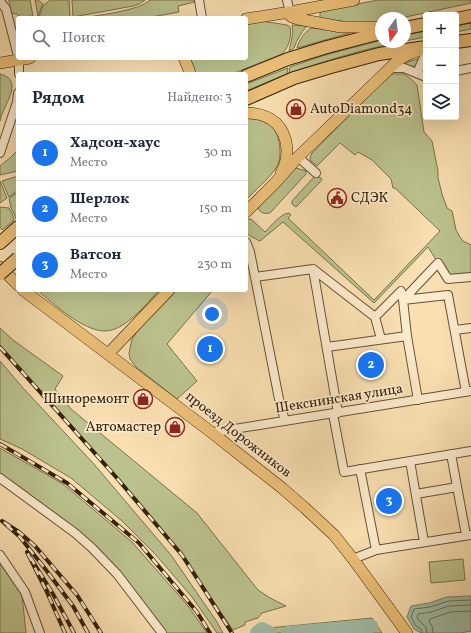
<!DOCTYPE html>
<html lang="ru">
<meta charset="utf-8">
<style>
:root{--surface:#fff;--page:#f6f6f7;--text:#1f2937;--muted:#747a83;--line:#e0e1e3;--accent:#1a73e8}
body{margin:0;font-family:Vollkorn,serif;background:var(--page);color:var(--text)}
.controls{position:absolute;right:12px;top:12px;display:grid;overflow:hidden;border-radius:4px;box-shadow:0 4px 16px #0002}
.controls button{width:36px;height:36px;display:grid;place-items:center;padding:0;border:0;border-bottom:1px solid var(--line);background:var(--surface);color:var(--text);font:20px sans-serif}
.compass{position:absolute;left:375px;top:12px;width:36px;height:36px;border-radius:50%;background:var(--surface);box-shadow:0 4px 16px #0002;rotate:194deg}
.you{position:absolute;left:212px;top:314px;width:14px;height:14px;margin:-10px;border:3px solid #fff;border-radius:50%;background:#1a73e8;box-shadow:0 0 0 6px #1a73e833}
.badge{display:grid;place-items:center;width:26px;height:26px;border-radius:50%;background:var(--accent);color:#fff;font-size:13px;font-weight:700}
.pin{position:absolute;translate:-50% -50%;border:2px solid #fff;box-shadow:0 1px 4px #0006}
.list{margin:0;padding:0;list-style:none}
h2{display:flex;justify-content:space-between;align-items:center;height:52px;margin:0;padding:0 16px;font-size:17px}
h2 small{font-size:13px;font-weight:400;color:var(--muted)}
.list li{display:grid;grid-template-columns:26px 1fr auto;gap:12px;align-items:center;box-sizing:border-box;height:56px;padding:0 16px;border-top:1px solid var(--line)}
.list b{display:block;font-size:15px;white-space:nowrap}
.list p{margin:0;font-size:13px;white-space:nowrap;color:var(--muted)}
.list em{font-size:13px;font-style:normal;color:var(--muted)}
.icon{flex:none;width:22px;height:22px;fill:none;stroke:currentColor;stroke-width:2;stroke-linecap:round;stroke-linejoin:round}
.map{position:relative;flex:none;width:471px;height:633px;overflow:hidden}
.search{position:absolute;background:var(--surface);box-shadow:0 4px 16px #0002;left:16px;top:16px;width:232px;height:44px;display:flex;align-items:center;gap:10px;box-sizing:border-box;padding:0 14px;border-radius:4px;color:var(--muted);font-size:15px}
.panel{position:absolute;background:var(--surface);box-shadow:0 4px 16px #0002;left:16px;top:72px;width:232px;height:220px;border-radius:4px}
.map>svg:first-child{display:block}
</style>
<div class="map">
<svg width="471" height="633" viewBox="0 0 471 633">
<rect width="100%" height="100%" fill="#f9dfb1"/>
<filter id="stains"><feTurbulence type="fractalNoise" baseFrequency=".005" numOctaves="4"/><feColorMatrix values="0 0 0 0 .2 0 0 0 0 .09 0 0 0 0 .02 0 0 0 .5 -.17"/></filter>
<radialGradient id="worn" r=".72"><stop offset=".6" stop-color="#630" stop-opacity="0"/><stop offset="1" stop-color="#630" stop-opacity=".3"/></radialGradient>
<!-- green -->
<path fill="#bbc28d" stroke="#78724c" d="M9,0H30L33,16L21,17L16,14L11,13Z
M35,0H38L43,4L41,8L38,16Z
M50,0H69L70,17L44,18L39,17L43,6Z
M72,0H145L139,4L133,6L73,17Z
M150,0H194L195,2L178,6L179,12L146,18H82C99,15 138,11 150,0Z
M378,0H471V3L401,18H381V22L367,24L321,19L320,17V13L322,11Z
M262,21L287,25L290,27C292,36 289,47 282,54L232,74H194L189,58H246V24Z
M471,23V29L456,32V26Z
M292,25L307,26C301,33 297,39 294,48L289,51C291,42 294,33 292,25Z
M311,28L353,32L297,48C299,40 304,33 311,28Z
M426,31V37L405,41V35Z
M381,40V42H401C363,49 326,61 289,73L290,67L322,56Z
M418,59L419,62L415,66L412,67L406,65L404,63Z
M288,68L287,74L246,91V84Z
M0,74C22,79 8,99 3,112C1,115 1,118 0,121Z
M393,74H404L411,79L417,85L424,132L432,141L438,171V178L442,194L447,208L452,211L456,230L460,237L463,241L471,245V277L448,279L428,247L374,303L283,222L260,241C246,234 246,236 246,220L247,219H251L265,232C272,225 280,214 289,213L291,215L288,218L374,300L440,231L395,188H393L391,179L372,160L358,152L355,155L340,143L317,166L310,160V158L312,153L389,75Z
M246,117C267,119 279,127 280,150C280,156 280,162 276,168C269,179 255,190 246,200Z
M18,150V171L0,175V166L11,157Z
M296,168L306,171V174L270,213C264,214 260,213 258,208L294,169Z
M18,176V190L9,197L2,181Z
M316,176L321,178L322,180L296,207L294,206L292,204V201L314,177Z
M0,181L7,198L0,203Z
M18,192V216L16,219L14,213L11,208L9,198Z
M0,207L9,208L12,213L14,220L2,230L0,227Z
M37,290H159C150,300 141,311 131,319C124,325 114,331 105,331C83,331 54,304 37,290Z
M177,290H213L167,344L197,381L177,399L136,367L130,359L129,353L132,339L138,330Z
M0,328L13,340L63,376L55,389L71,409L197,513L258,590L270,598L286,606L262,613L258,618L245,622V625L233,630L186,561L140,504L76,431L48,403L0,350Z
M0,361L23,388L93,463L171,555L217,622L223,633H217L192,597L156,555L122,521L71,478L22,449L0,439Z
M0,448L63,484L132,542L188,606L207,633H165L79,533L59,516L0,473Z
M463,559L465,580L431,583L429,562Z
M0,563L22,595L26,633H0Z
M372,618L382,633H262L269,628Z"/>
<!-- water -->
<path fill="#9fbda7" stroke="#757f68" d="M470,596H471V631L460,633H421L414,629L407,617L411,606L429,603L447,597Z"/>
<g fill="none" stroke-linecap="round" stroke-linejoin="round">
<!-- shore -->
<path stroke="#6a7058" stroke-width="1" d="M422,633L421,629L416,626L411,617L414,609L430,607L448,601L471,600
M427,633L426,627L420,622L417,617L418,614L431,612L449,606L471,605
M433,633L432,626L429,621L430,619L450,612L471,611"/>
<!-- river -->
<path stroke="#9fbda7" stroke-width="14" d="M257,633L262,629L270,633
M288,633L371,626"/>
<defs>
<path id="minor" d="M199,0L202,18
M287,0L290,12
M0,1L6,9L18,56
M19,58V74
M390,68H404L426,77
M456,71L471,68
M417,73L426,53
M0,153L17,102L18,93
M298,157L316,173
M246,242L247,244L250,252L279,399L285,421
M313,269L375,317L401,291L403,300
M255,277L313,269L338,413
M403,300L438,263L448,279L471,277
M375,317L381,339
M455,330L471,328
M407,336L403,300L448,295L466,392
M327,347L407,336L418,400
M333,414L344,472L471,451
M211,432L222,431L471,391
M451,454L466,535
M410,461L424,542
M360,469L376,550
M0,478L75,533L92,548L117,574L162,633
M416,494L457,487
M0,555L25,592L40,633
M354,559L358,557L376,550L471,535"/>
<path id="major" d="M287,13L292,17L298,19L341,27H381
M246,19L290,12L354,0
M184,58L189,70L190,74
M0,63L30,58
M246,113C256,113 268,116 276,123C289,136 290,158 281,173
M246,212L276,182L298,157L390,68C398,59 407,54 418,51
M0,267L18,285
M23,290L211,432L282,488L305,508L334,535L353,559L407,633
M108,354L169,290"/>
<path id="highway" d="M456,19L471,16
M405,28L426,24
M456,42L471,40
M246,76L288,59L327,47L381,33
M246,99L294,78L331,67L379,54L426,47
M0,243L18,227"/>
</defs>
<!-- minor casing -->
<use href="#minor" stroke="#665134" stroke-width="10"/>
<!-- major casing -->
<use href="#major" stroke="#35220a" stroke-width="12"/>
<!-- highway casing -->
<use href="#highway" stroke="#35220a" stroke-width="14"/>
<!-- minor -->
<use href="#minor" stroke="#fbeacc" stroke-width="8"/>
<!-- major -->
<use href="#major" stroke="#ecc078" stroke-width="11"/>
<!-- highway -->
<use href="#highway" stroke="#ecc078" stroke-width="12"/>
<defs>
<path id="rail" d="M0,347L116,477L182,555L232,633
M0,444L67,483L139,543L197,612L210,633
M65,633L46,590L27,552L53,594L74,633
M88,633L73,606L46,570L20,537L2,521L19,532L35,546L77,595L101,633"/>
</defs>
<!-- rail casing -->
<use href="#rail" stroke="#35220a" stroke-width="4"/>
<!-- rail -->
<use href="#rail" stroke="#fbeacc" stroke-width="2.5" stroke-dasharray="8" stroke-linecap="butt"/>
<defs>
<path id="highway-bridge" d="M0,274L18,258"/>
</defs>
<!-- highway-bridge casing -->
<use href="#highway-bridge" stroke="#35220a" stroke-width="14" stroke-linecap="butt"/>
<!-- highway-bridge -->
<use href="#highway-bridge" stroke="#ecc078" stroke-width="12"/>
</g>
<!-- icons -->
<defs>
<symbol id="shop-ring" viewBox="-11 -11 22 22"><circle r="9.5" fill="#fbeacc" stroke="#8f2418" stroke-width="1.5"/><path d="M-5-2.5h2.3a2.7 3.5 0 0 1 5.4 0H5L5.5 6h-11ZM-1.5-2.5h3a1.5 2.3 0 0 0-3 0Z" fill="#8f2418"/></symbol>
<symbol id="civic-ring" viewBox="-11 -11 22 22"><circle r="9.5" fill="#fbeacc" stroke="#8f2418" stroke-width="1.5"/><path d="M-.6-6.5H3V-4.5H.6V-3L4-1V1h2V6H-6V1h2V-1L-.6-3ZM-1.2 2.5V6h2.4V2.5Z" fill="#8f2418"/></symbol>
</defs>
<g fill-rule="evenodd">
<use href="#shop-ring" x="285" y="98" width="22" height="22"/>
<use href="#civic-ring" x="326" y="187" width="22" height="22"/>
<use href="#shop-ring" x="132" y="388" width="22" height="22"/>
<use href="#shop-ring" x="164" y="416" width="22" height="22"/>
</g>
<g text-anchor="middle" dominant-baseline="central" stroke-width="3.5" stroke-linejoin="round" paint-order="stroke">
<!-- poi labels -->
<g font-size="14" fill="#35220a" stroke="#fbeacc" text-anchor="start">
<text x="310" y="109">AutoDiamond34</text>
<text x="351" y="198">СДЭК</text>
<text x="129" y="399" text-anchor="end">Шиноремонт</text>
<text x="161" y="427" text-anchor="end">Автомастер</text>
</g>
<!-- street labels -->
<g font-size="14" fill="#35220a" stroke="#fbeacc">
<text transform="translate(339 399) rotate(-9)">Шекснинская улица</text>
<text transform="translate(238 435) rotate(38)">проезд Дорожников</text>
</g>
</g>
<rect width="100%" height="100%" filter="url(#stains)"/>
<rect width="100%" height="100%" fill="url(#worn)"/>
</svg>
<div class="controls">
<button>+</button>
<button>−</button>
<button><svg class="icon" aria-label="layers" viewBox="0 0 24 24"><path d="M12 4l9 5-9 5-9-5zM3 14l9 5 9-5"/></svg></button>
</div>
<svg class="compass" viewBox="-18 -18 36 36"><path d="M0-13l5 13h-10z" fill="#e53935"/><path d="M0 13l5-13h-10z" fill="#747a83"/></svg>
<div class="you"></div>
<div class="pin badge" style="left:210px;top:349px">1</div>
<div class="pin badge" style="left:371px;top:365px">2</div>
<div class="pin badge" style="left:389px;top:501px">3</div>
<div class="search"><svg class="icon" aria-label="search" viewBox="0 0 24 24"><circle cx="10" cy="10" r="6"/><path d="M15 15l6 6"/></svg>Поиск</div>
<section class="panel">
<h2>Рядом<small>Найдено: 3</small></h2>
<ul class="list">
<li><span class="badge">1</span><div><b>Хадсон-хаус</b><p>Место</p></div><em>30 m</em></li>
<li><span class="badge">2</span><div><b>Шерлок</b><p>Место</p></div><em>150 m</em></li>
<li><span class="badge">3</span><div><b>Ватсон</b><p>Место</p></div><em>230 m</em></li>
</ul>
</section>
</div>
